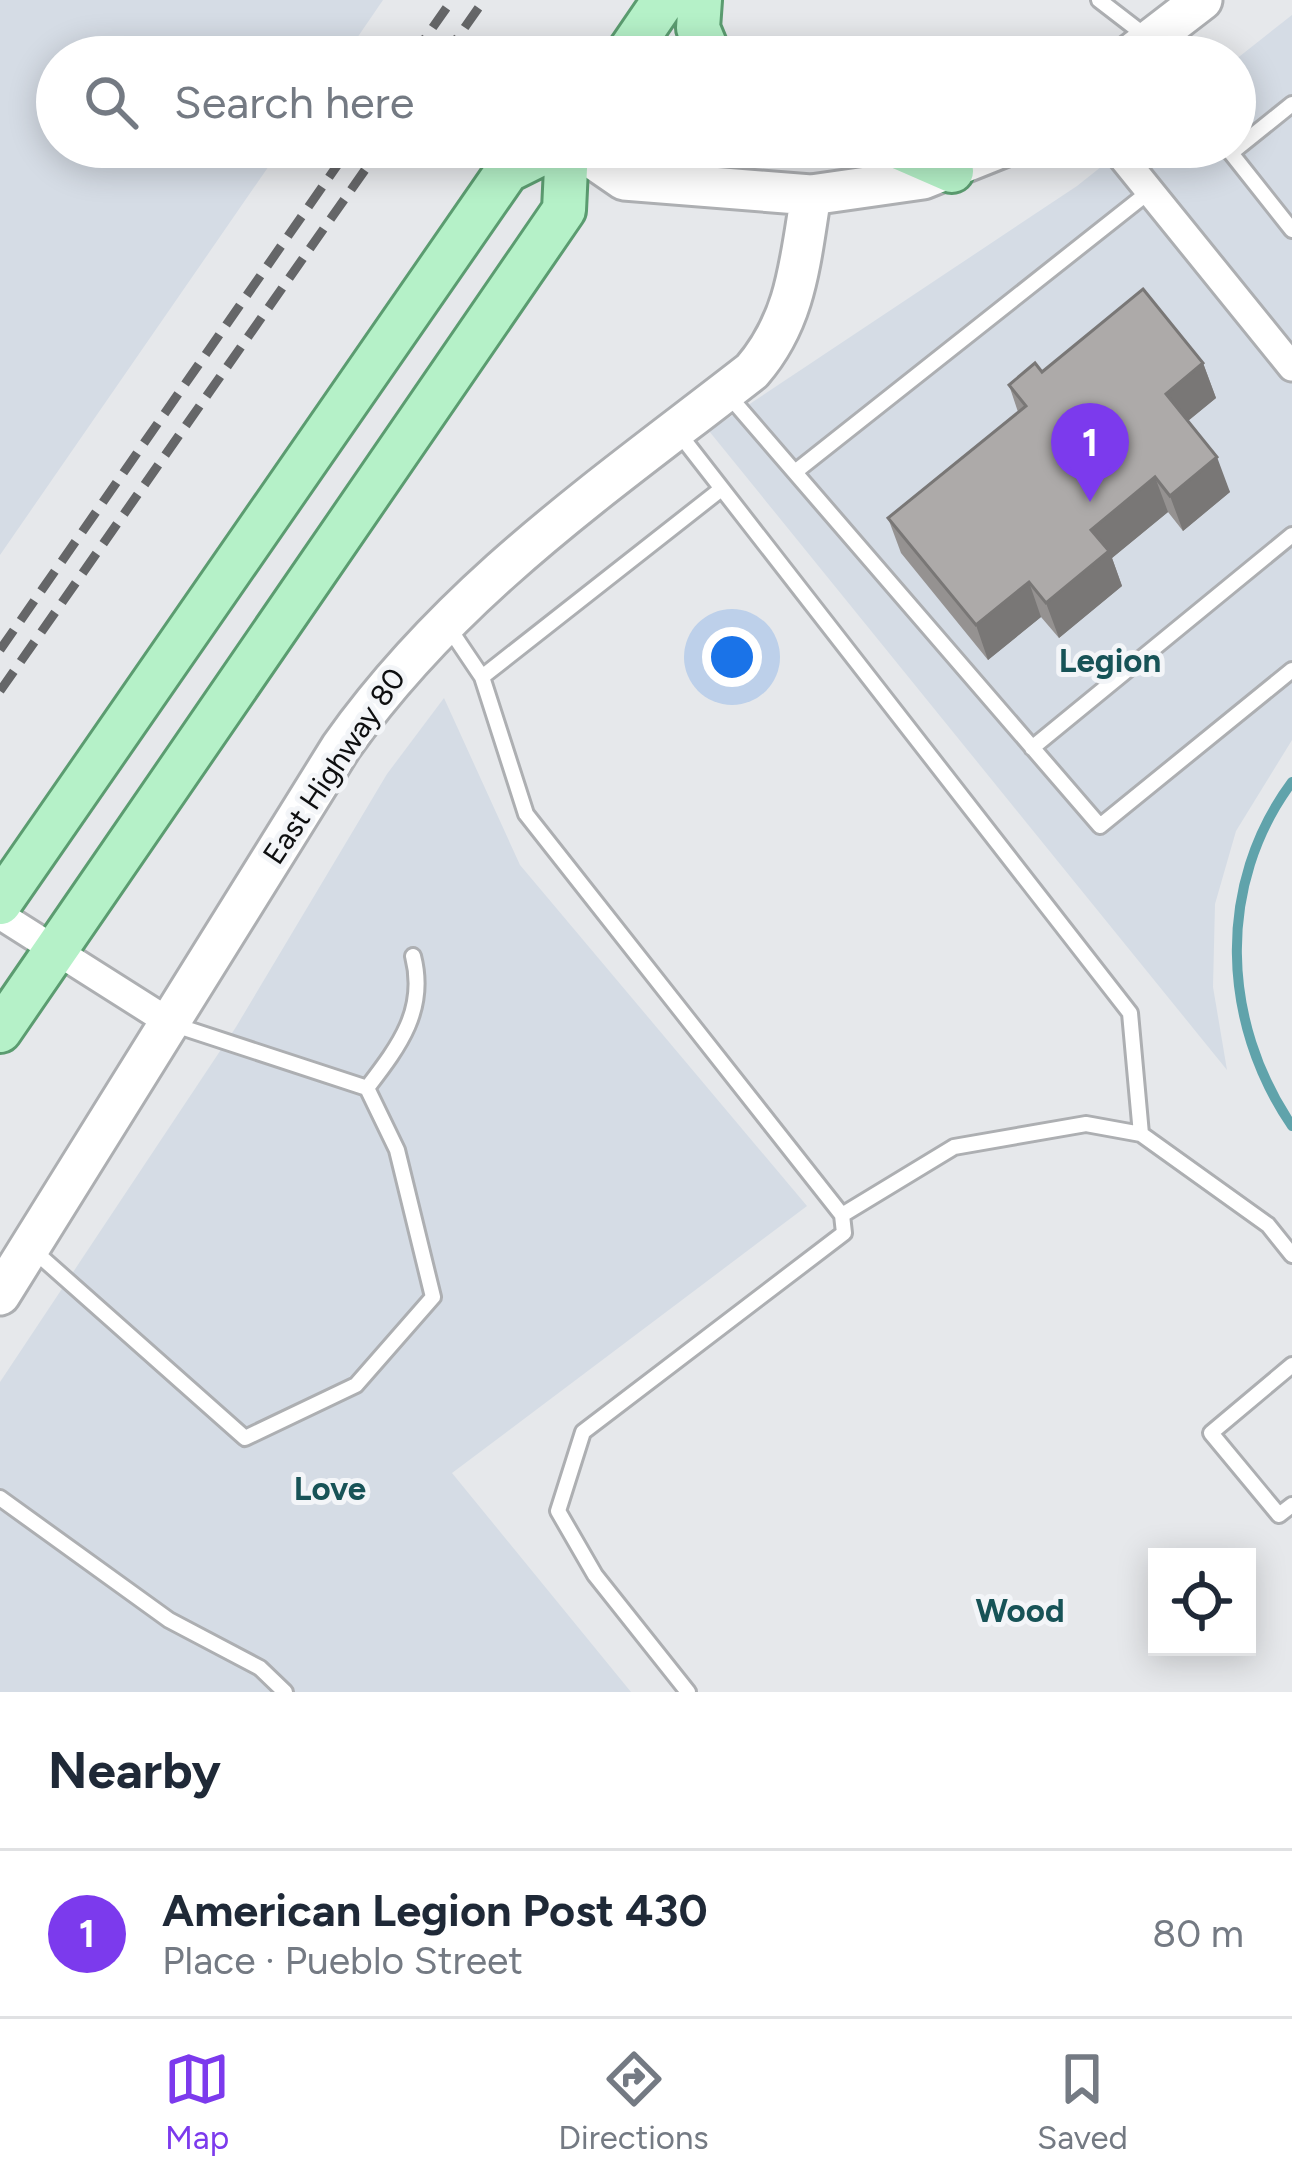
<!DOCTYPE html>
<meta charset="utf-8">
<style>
:root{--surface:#fff;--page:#f6f6f7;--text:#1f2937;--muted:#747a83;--line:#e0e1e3;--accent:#7c3aed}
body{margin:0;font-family:Figtree,sans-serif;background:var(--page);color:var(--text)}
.controls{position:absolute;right:36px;bottom:36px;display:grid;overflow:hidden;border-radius:0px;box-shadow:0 6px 30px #0003}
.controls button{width:108px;height:108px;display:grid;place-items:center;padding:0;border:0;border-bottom:3px solid var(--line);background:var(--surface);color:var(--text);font:60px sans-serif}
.you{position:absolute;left:732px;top:657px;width:42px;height:42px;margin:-30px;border:9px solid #fff;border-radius:50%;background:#1a73e8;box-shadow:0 0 0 18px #1a73e833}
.badge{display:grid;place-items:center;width:78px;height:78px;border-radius:50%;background:var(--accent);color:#fff;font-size:39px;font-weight:700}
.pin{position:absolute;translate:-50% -99px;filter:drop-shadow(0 3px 6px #0008)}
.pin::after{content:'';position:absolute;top:63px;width:42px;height:36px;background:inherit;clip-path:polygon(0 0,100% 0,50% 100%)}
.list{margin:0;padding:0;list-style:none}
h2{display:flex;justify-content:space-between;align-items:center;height:156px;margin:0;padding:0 48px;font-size:51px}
h2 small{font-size:39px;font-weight:400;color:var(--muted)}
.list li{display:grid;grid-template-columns:78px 1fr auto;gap:36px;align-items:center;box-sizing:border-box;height:168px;padding:0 48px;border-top:3px solid var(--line)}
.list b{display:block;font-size:45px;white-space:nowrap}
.list p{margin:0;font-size:39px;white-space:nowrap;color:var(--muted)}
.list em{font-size:39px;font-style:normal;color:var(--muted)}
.icon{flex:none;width:66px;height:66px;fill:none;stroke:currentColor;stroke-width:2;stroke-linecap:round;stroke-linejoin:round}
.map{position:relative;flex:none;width:1292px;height:1692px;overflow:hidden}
.search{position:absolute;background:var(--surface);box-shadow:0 6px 30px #0003;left:36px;right:36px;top:36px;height:132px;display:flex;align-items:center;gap:30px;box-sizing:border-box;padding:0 42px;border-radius:66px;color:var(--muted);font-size:45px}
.sheet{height:324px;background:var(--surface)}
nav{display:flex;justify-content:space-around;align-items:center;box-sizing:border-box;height:168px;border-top:3px solid var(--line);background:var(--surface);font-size:33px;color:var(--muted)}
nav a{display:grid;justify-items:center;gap:6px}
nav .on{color:var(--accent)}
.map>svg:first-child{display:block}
</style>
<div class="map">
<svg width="1292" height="1692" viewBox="0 0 1292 1692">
<rect width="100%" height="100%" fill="#e6e8eb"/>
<!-- built -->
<path fill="#d5dce5" d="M0,0H383L344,57H57V147H282L0,555Z
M1292,15V740L1236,831L1215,904L1213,987L1227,1070L709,431L1077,186L1126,147H1235V60Z
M444,698L520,865L807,1206L452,1473L631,1692H0V1382L236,1027L387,774Z"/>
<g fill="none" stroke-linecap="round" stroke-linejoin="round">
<!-- stream -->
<path stroke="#60a3ab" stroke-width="10" d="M1292,782C1216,884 1221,1022 1292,1126"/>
<defs>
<path id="lane" d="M1099,0L1147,37
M1292,104L1231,153L1292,230
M729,396L1100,826L1292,670
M677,431L1130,1013L1141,1134
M795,472L1150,191
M447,625L482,677L526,814L842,1215L844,1233L583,1432L558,1511L595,1575L688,1692
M482,677L720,490
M1032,748L1292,535
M172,1024L367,1088C399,1046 427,1010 413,956
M842,1215L954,1147L1086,1124L1141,1134L1268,1225L1292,1255
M32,1249L245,1438L356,1385L433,1297L397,1150L367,1088
M1292,1365L1211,1433L1279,1515L1292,1505
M0,1498L169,1620L260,1668L285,1692"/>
<path id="street" d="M1114,147L1292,367
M0,915L172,1024"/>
<path id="secondary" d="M1128,57L1202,0
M576,147L624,180L811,195L923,179L1003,147
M0,1295L341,747C453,589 602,488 752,371C797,319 800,261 811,195"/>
<path id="primary" d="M700,0L698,28L710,57
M625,57L664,0
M897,147L952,171
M0,903L507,171L555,147
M0,1031L564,210L567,147"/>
</defs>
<!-- lane casing -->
<use href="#lane" stroke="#adafb2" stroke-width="20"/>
<!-- street casing -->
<use href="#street" stroke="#adafb2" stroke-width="33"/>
<!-- secondary casing -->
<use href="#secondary" stroke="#adafb2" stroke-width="45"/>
<!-- primary casing -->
<use href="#primary" stroke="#5b9c70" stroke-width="48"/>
<!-- lane -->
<use href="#lane" stroke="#fff" stroke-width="14"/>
<!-- street -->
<use href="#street" stroke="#fff" stroke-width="27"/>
<!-- secondary -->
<use href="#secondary" stroke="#fff" stroke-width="39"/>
<!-- primary -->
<use href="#primary" stroke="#b5f1c8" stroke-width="42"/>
<!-- rail -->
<path stroke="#656668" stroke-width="9" stroke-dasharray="24 12" stroke-linecap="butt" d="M412,57L452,0
M444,57L484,0
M0,650L350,147
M0,691L381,147"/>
</g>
<!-- wall -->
<path fill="#959291" d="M1203,363L1216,398L1188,421L1230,492L1183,531L1168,512L1112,558L1122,586L1059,638L1041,617L988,660L901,553L888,518L1018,412L1009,385L1042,372Z"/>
<!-- shaded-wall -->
<path fill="#797776" d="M1203,363L1216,398L1178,429L1166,394Z
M1217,457L1230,492L1183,531L1170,496Z
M1155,477L1168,512L1112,558L1122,586L1059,638L1046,603L1091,530Z
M1029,582L1041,617L988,660L976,625Z"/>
<!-- building -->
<path fill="#adaaa9" stroke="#797776" stroke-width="3" d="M1143,289L1203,363L1166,394L1217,457L1170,496L1155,477L1091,530L1109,551L1046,603L1029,582L976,625L888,518L1026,406L1009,385L1035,363L1042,372Z"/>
<g text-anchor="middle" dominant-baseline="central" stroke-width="10" stroke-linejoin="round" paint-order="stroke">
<!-- street labels -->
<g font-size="30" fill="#0e0f10" stroke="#f3f5f8">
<text transform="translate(334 766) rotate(-56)">East Highway 80</text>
</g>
<!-- neighbourhood labels -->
<g font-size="33" font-weight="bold" fill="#175357" stroke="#f3f5f8">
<text x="1110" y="660">Legion</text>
<text x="330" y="1488">Love</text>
<text x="1020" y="1610">Wood</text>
</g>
</g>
</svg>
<div class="controls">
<button><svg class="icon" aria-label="locate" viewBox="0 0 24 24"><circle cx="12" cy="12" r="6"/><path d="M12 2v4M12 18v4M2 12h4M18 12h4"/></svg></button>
</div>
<div class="you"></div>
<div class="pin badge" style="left:1090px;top:502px">1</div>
<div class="search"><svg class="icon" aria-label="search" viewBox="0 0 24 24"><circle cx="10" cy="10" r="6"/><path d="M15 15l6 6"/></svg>Search here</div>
</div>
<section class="sheet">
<h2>Nearby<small></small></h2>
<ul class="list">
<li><span class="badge">1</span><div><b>American Legion Post 430</b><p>Place · Pueblo Street</p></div><em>80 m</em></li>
</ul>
</section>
<nav>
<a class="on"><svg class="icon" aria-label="map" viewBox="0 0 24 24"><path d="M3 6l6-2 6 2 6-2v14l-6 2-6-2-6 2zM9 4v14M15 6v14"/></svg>Map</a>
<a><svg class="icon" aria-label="directions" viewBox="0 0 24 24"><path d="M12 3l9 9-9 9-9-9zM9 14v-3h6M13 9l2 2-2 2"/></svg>Directions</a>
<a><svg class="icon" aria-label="saved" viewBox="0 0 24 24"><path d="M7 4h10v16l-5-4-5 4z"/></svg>Saved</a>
</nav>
